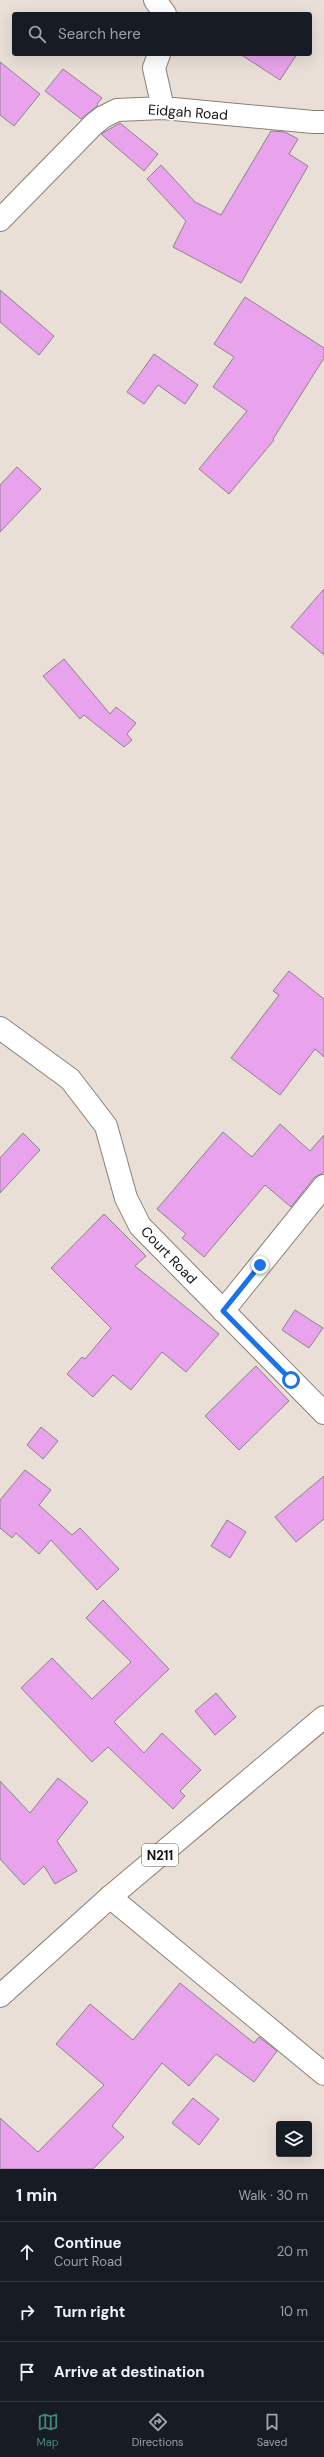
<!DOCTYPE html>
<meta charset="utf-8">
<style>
:root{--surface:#171b24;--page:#20242c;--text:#f1f3f6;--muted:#9ea1a6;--line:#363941;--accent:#448779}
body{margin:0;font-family:"DM Sans",sans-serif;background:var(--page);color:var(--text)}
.controls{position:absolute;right:12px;bottom:12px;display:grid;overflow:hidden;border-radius:4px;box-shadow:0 4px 16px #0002}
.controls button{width:36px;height:36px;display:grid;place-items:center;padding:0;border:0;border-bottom:1px solid var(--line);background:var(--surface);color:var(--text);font:20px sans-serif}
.stop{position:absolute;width:12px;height:12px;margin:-9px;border:3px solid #1a73e8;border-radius:50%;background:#fff}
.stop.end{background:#1a73e8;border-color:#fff;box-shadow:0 1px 4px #0008}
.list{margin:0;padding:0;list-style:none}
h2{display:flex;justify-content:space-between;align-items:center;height:52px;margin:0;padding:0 16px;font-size:17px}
h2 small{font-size:13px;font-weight:400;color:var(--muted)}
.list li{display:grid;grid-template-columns:26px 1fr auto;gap:12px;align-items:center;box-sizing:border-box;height:60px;padding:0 16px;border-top:1px solid var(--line)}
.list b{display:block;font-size:15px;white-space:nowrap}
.list p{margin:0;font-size:13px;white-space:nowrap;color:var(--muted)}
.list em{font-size:13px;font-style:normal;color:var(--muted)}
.icon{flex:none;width:22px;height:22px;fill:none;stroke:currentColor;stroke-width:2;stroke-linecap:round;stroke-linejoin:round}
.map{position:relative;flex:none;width:324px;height:2169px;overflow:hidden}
.search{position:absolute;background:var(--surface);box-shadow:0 4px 16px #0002;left:12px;right:12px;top:12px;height:44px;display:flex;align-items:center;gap:10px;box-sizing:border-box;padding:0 14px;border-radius:4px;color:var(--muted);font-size:15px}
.sheet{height:232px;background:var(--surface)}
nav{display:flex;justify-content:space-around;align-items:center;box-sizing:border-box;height:56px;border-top:1px solid var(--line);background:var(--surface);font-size:11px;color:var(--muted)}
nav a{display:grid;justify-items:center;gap:2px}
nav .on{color:var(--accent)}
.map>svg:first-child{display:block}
</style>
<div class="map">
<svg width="324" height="2169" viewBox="0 0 324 2169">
<rect width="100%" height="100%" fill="#e9dfd6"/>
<!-- building -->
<path fill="#e9a3ec" stroke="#8c838c" d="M240,54H297L280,80Z
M0,62L40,94L14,126L0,115Z
M63,69L102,98L97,104L98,105L81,119L45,91Z
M120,123L158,154L144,171L101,134Z
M271,131L285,132L298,139L289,154L308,166L241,283L173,247L186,221L147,179L161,165L195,202L221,215Z
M0,290L54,336L39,355L0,322Z
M245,297L324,348V358L273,439L274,440L229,494L199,469L247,411L213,387L234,357L214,344Z
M154,354L198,385L185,404L158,385L144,404L127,392Z
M17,467L41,489L0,532V485Z
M324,589V655L291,627Z
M64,659L110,714L116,707L136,723L127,734L132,740L124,747L84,715L80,719L43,676Z
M289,971L324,999V1057L315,1049L280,1095L231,1058L279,995L273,991Z
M280,1124L310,1151L324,1135V1172L314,1178L291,1207L265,1185L204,1257L182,1238L186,1234L157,1209L223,1132L252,1157Z
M23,1133L40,1150L0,1193V1158Z
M104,1214L146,1256L135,1266L219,1334L186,1372L162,1352L131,1390L113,1375L93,1397L67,1374L82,1357L85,1359L111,1328L51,1268Z
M295,1310L323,1328L309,1348L282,1330Z
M256,1366L289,1401L239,1450L205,1416Z
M41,1427L58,1441L43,1459L27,1445Z
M25,1470L51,1490L39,1505L72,1535L80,1528L119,1569L97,1590L51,1540L39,1554L16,1533L12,1538L0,1528V1500Z
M324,1476V1519L296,1542L275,1517Z
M227,1520L246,1532L230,1558L211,1546Z
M103,1600L169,1669L114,1722L144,1753L162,1733L201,1770L180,1791L185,1796L173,1809L108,1747L92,1762L21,1688L52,1658L92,1699L131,1662L86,1618Z
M216,1693L236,1717L215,1735L195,1711Z
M58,1778L88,1802L57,1841L77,1871L55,1884L44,1866L24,1885L0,1859V1781L30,1813Z
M180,1983L254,2043L259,2037L277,2051L254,2082L216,2054L189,2086L162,2063L112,2126L124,2137L93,2169H0V2118L38,2152L104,2085L56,2044L90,2004L133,2040Z
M193,2098L219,2119L199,2145L172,2123Z"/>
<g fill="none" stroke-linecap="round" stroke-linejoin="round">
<defs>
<path id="minor" d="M155,0L165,14
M159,54L154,68L163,108
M0,220L94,124L103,117L117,110L163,108L313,122H324
M0,1028L70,1079L106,1126L126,1198L140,1226L324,1413
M223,1311L324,1186
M110,1897L324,2074"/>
<path id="highway" d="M0,1996L110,1897L324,1717"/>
</defs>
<!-- minor casing -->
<use href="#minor" stroke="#898179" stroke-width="24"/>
<!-- highway casing -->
<use href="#highway" stroke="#898179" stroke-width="24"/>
<!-- minor -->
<use href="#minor" stroke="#fff" stroke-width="22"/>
<!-- highway -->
<use href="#highway" stroke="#fff" stroke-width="22"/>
</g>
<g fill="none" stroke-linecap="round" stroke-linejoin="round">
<!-- route -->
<path stroke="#1a73e8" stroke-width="5" d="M260,1265L223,1311L291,1380"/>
</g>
<g text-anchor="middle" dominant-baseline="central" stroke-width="3.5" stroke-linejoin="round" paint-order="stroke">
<!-- shield labels -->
<rect fill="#fff" stroke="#5a5856" stroke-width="1" x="142" y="1844" width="36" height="22" rx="3"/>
<g font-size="13" font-weight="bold" fill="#13100d">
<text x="160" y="1855">N211</text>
</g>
<!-- street labels -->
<g font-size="14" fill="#13100d" stroke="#fff">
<text transform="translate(188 112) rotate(4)">Eidgah Road</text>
<text transform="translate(169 1255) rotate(46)">Court Road</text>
</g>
</g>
</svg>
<div class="controls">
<button><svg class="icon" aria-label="layers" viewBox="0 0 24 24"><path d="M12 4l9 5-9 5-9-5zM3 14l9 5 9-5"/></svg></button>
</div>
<div class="stop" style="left:291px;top:1380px"></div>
<div class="stop end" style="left:260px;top:1265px"></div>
<div class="search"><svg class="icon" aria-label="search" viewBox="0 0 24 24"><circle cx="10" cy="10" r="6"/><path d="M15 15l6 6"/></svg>Search here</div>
</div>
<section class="sheet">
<h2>1 min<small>Walk · 30 m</small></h2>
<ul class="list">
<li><svg class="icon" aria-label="ahead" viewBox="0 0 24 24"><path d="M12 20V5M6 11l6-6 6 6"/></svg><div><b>Continue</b><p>Court Road</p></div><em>20 m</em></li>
<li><svg class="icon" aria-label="right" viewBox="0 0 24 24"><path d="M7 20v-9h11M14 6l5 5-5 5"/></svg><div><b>Turn right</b></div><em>10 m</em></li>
<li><svg class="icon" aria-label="arrive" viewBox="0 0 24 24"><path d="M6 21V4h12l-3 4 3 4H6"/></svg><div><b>Arrive at destination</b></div></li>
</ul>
</section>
<nav>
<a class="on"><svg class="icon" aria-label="map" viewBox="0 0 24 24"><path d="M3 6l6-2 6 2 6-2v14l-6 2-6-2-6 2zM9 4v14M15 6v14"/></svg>Map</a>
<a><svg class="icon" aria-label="directions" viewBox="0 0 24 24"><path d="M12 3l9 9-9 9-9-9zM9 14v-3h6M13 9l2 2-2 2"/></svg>Directions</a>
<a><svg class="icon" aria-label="saved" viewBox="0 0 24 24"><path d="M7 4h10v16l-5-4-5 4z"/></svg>Saved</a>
</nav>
